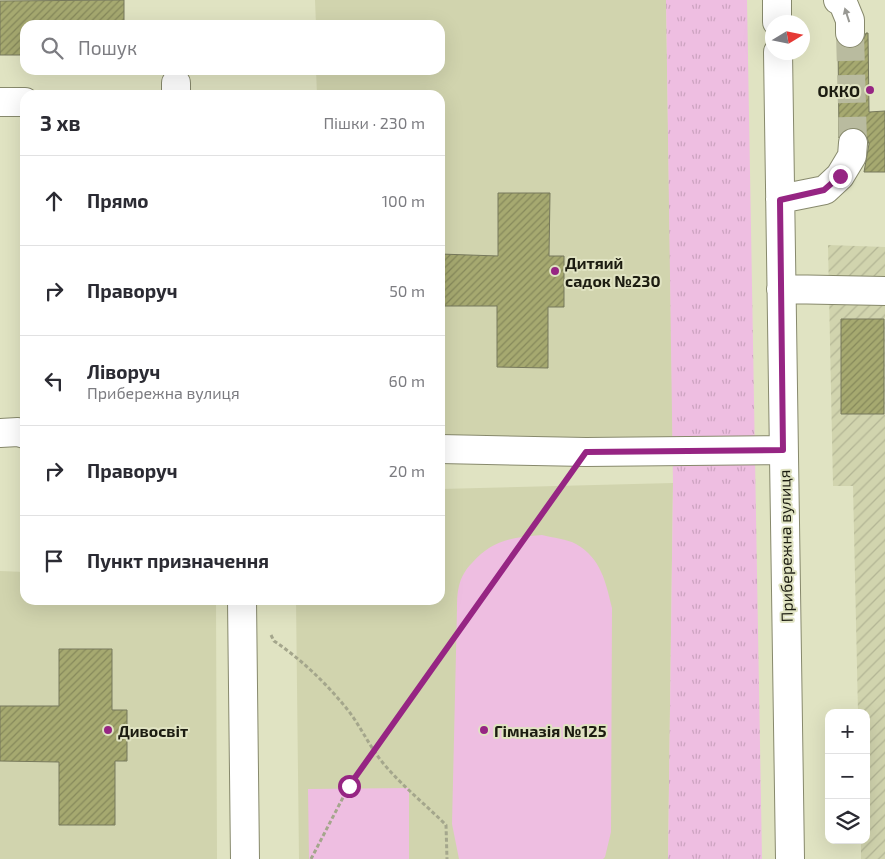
<!DOCTYPE html>
<html lang="uk">
<meta charset="utf-8">
<style>
:root{--surface:#fff;--page:#f7f7f7;--text:#2b2b33;--muted:#7c7c81;--line:#e1e1e2}
body{margin:0;font-family:"Exo 2",sans-serif;background:var(--page);color:var(--text)}
.controls{position:absolute;right:15px;bottom:15px;display:grid;overflow:hidden;border-radius:10px;box-shadow:0 5px 20px #0002}
.controls button{width:45px;height:45px;display:grid;place-items:center;padding:0;border:0;border-bottom:1px solid var(--line);background:var(--surface);color:var(--text);font:25px sans-serif}
.compass{position:absolute;left:765px;top:15px;width:45px;height:45px;border-radius:50%;background:var(--surface);box-shadow:0 5px 20px #0002;rotate:80deg}
.stop{position:absolute;width:15px;height:15px;margin:-11px;border:4px solid #962583;border-radius:50%;background:#fff}
.stop.end{background:#962583;border-color:#fff;box-shadow:0 1px 5px #0008}
.list{margin:0;padding:0;list-style:none}
h2{display:flex;justify-content:space-between;align-items:center;height:65px;margin:0;padding:0 20px;font-size:21px}
h2 small{font-size:16px;font-weight:400;color:var(--muted)}
.list li{display:grid;grid-template-columns:32px 1fr auto;gap:15px;align-items:center;box-sizing:border-box;height:90px;padding:0 20px;border-top:1px solid var(--line)}
.list b{display:block;font-size:19px;white-space:nowrap}
.list p{margin:0;font-size:16px;white-space:nowrap;color:var(--muted)}
.list em{font-size:16px;font-style:normal;color:var(--muted)}
.icon{flex:none;width:28px;height:28px;fill:none;stroke:currentColor;stroke-width:2;stroke-linecap:round;stroke-linejoin:round}
.map{position:relative;flex:none;width:885px;height:859px;overflow:hidden}
.search{position:absolute;background:var(--surface);box-shadow:0 5px 20px #0002;left:20px;top:20px;width:425px;height:55px;display:flex;align-items:center;gap:12px;box-sizing:border-box;padding:0 18px;border-radius:15px;color:var(--muted);font-size:19px}
.panel{position:absolute;background:var(--surface);box-shadow:0 5px 20px #0002;left:20px;top:90px;width:425px;height:515px;border-radius:15px}
.map>svg:first-child{display:block}
</style>
<div class="map">
<svg width="885" height="859" viewBox="0 0 885 859">
<defs>
<pattern id="industrial-furrows" width="10" height="10" patternUnits="userSpaceOnUse" patternTransform="scale(1.25)"><rect width="10" height="10" fill="#d1d4ae"/><path d="M-1 1l2-2M0 10L10 0M9 11l2-2" fill="none" stroke="#b3b595"/></pattern>
<pattern id="grass-tufts" width="24" height="20" patternUnits="userSpaceOnUse" patternTransform="scale(1.25)"><rect width="24" height="20" fill="#eebee1"/><path d="M3 7l-1-3M5 7V3M7 7l1-3M15 17l-1-3M17 17v-4M19 17l1-3" fill="none" stroke="#cca3c0"/></pattern>
<pattern id="building-hatch" width="6" height="6" patternUnits="userSpaceOnUse" patternTransform="scale(1.25)"><rect width="6" height="6" fill="#a6a970"/><path d="M-1 1l2-2M0 6l6-6M5 7l2-2" fill="none" stroke="#86895b"/></pattern>
</defs>
<rect width="100%" height="100%" fill="#e0e3c2"/>
<!-- built -->
<path fill="#d1d4ae" d="M315,0H666L673,447L440,451V95H317L316,70H440V25H316Z
M673,483L668,859H299L296,600H440V489Z
M0,571L25,572V600H216L217,859H0Z"/>
<!-- industrial -->
<path fill="url(#industrial-furrows)" d="M828,245L885,247V859H861V840H866V713H858L853,486H833Z"/>
<!-- grass -->
<path fill="url(#grass-tufts)" d="M666,0H747L762,859H668L673,483Z"/>
<!-- green -->
<path fill="#eebee1" d="M542,535C553,538 567,539 576,544C601,558 606,583 612,608L611,832L605,857L603,859H459L452,824L457,609C457,601 457,593 459,586C461,577 466,569 472,563C492,540 513,537 542,535Z
M409,788V859H309L308,789Z"/>
<!-- building -->
<path fill="url(#building-hatch)" stroke="#77795c" d="M124,0V25H25V55H0V1Z
M866,33H868L869,112L885,111V172H864L869,144L867,137L862,130L855,128L847,129L840,134L839,138L838,42L843,47L850,49L857,47L863,41Z
M498,193H550L549,256H564V307H548V368L497,367V306H440V254L498,256Z
M841,319H884V414H841Z
M59,649H112V710H127V761H115V825H59V762L0,761V706H59Z"/>
<g fill="none" stroke-linecap="round" stroke-linejoin="round">
<!-- minor-tunnel -->
<path stroke="#b9bb9f" stroke-width="28" stroke-dasharray="28 14" stroke-linecap="butt" d="M850,33L853,143"/>
<defs>
<path id="minor" d="M777,0V22
M838,0L843,3L850,20V33
M778,52L790,859
M176,83V95
M0,102H25
M780,199L825,190L840,176L852,156L853,143
M781,289L885,291
M0,433L18,432L25,434
M440,449L586,452L783,450
M242,600L245,859"/>
</defs>
<!-- minor casing -->
<use href="#minor" stroke="#87896c" stroke-width="30"/>
<!-- path -->
<path stroke="#a4a68c" stroke-width="3" stroke-dasharray="4 2.5" stroke-linecap="butt" d="M271,635L274,641C301,659 326,683 347,709C360,725 369,746 383,763C402,786 425,804 446,825L447,859
M311,859L349,786L566,479"/>
<!-- minor -->
<use href="#minor" stroke="#fff" stroke-width="28"/>
</g>
<!-- one-way arrows -->
<defs><path id="oneway-solid" d="M-6-.8H1V-3.2L6.5 0L1 3.2V.8H-6Z" transform="scale(1.25)"/></defs>
<use fill="#999994" href="#oneway-solid" transform="translate(847 15) rotate(-108)"/>
<g fill="none" stroke-linecap="round" stroke-linejoin="round">
<!-- route -->
<path stroke="#962583" stroke-width="6" d="M349,786L586,452L783,450L780,200L824,190L840,176"/>
</g>
<!-- markers -->
<g fill="#962583" stroke="#e0e3c2" stroke-width="2">
<circle cx="870" cy="90" r="5"/>
<circle cx="555" cy="271" r="5"/>
<circle cx="108" cy="730" r="5"/>
<circle cx="484" cy="730" r="5"/>
</g>
<g text-anchor="middle" dominant-baseline="central" stroke-width="4" stroke-linejoin="round" paint-order="stroke">
<!-- poi labels -->
<g font-size="16" font-weight="bold" fill="#1c1c11" stroke="#e0e3c2" text-anchor="start">
<text x="860" y="90" text-anchor="end">ОККО</text>
<text x="565" y="262">Дитяий<tspan x="565" dy="18">садок №230</tspan></text>
<text x="118" y="730">Дивосвіт</text>
<text x="494" y="730">Гімназія №125</text>
</g>
<!-- street labels -->
<g font-size="16" fill="#1c1c11" stroke="#e0e3c2">
<text transform="translate(785 546) rotate(-91)">Прибережна вулиця</text>
</g>
</g>
</svg>
<div class="controls">
<button>+</button>
<button>−</button>
<button><svg class="icon" aria-label="layers" viewBox="0 0 24 24"><path d="M12 4l9 5-9 5-9-5zM3 14l9 5 9-5"/></svg></button>
</div>
<svg class="compass" viewBox="-18 -18 36 36"><path d="M0-13l5 13h-10z" fill="#e53935"/><path d="M0 13l5-13h-10z" fill="#7c7c81"/></svg>
<div class="stop" style="left:349px;top:786px"></div>
<div class="stop end" style="left:840px;top:176px"></div>
<div class="search"><svg class="icon" aria-label="search" viewBox="0 0 24 24"><circle cx="10" cy="10" r="6"/><path d="M15 15l6 6"/></svg>Пошук</div>
<section class="panel">
<h2>3 хв<small>Пішки · 230 m</small></h2>
<ul class="list">
<li><svg class="icon" aria-label="ahead" viewBox="0 0 24 24"><path d="M12 20V5M6 11l6-6 6 6"/></svg><div><b>Прямо</b></div><em>100 m</em></li>
<li><svg class="icon" aria-label="right" viewBox="0 0 24 24"><path d="M7 20v-9h11M14 6l5 5-5 5"/></svg><div><b>Праворуч</b></div><em>50 m</em></li>
<li><svg class="icon" aria-label="left" viewBox="0 0 24 24"><path d="M17 20v-9H6M10 6l-5 5 5 5"/></svg><div><b>Ліворуч</b><p>Прибережна вулиця</p></div><em>60 m</em></li>
<li><svg class="icon" aria-label="right" viewBox="0 0 24 24"><path d="M7 20v-9h11M14 6l5 5-5 5"/></svg><div><b>Праворуч</b></div><em>20 m</em></li>
<li><svg class="icon" aria-label="arrive" viewBox="0 0 24 24"><path d="M6 21V4h12l-3 4 3 4H6"/></svg><div><b>Пункт призначення</b></div></li>
</ul>
</section>
</div>
